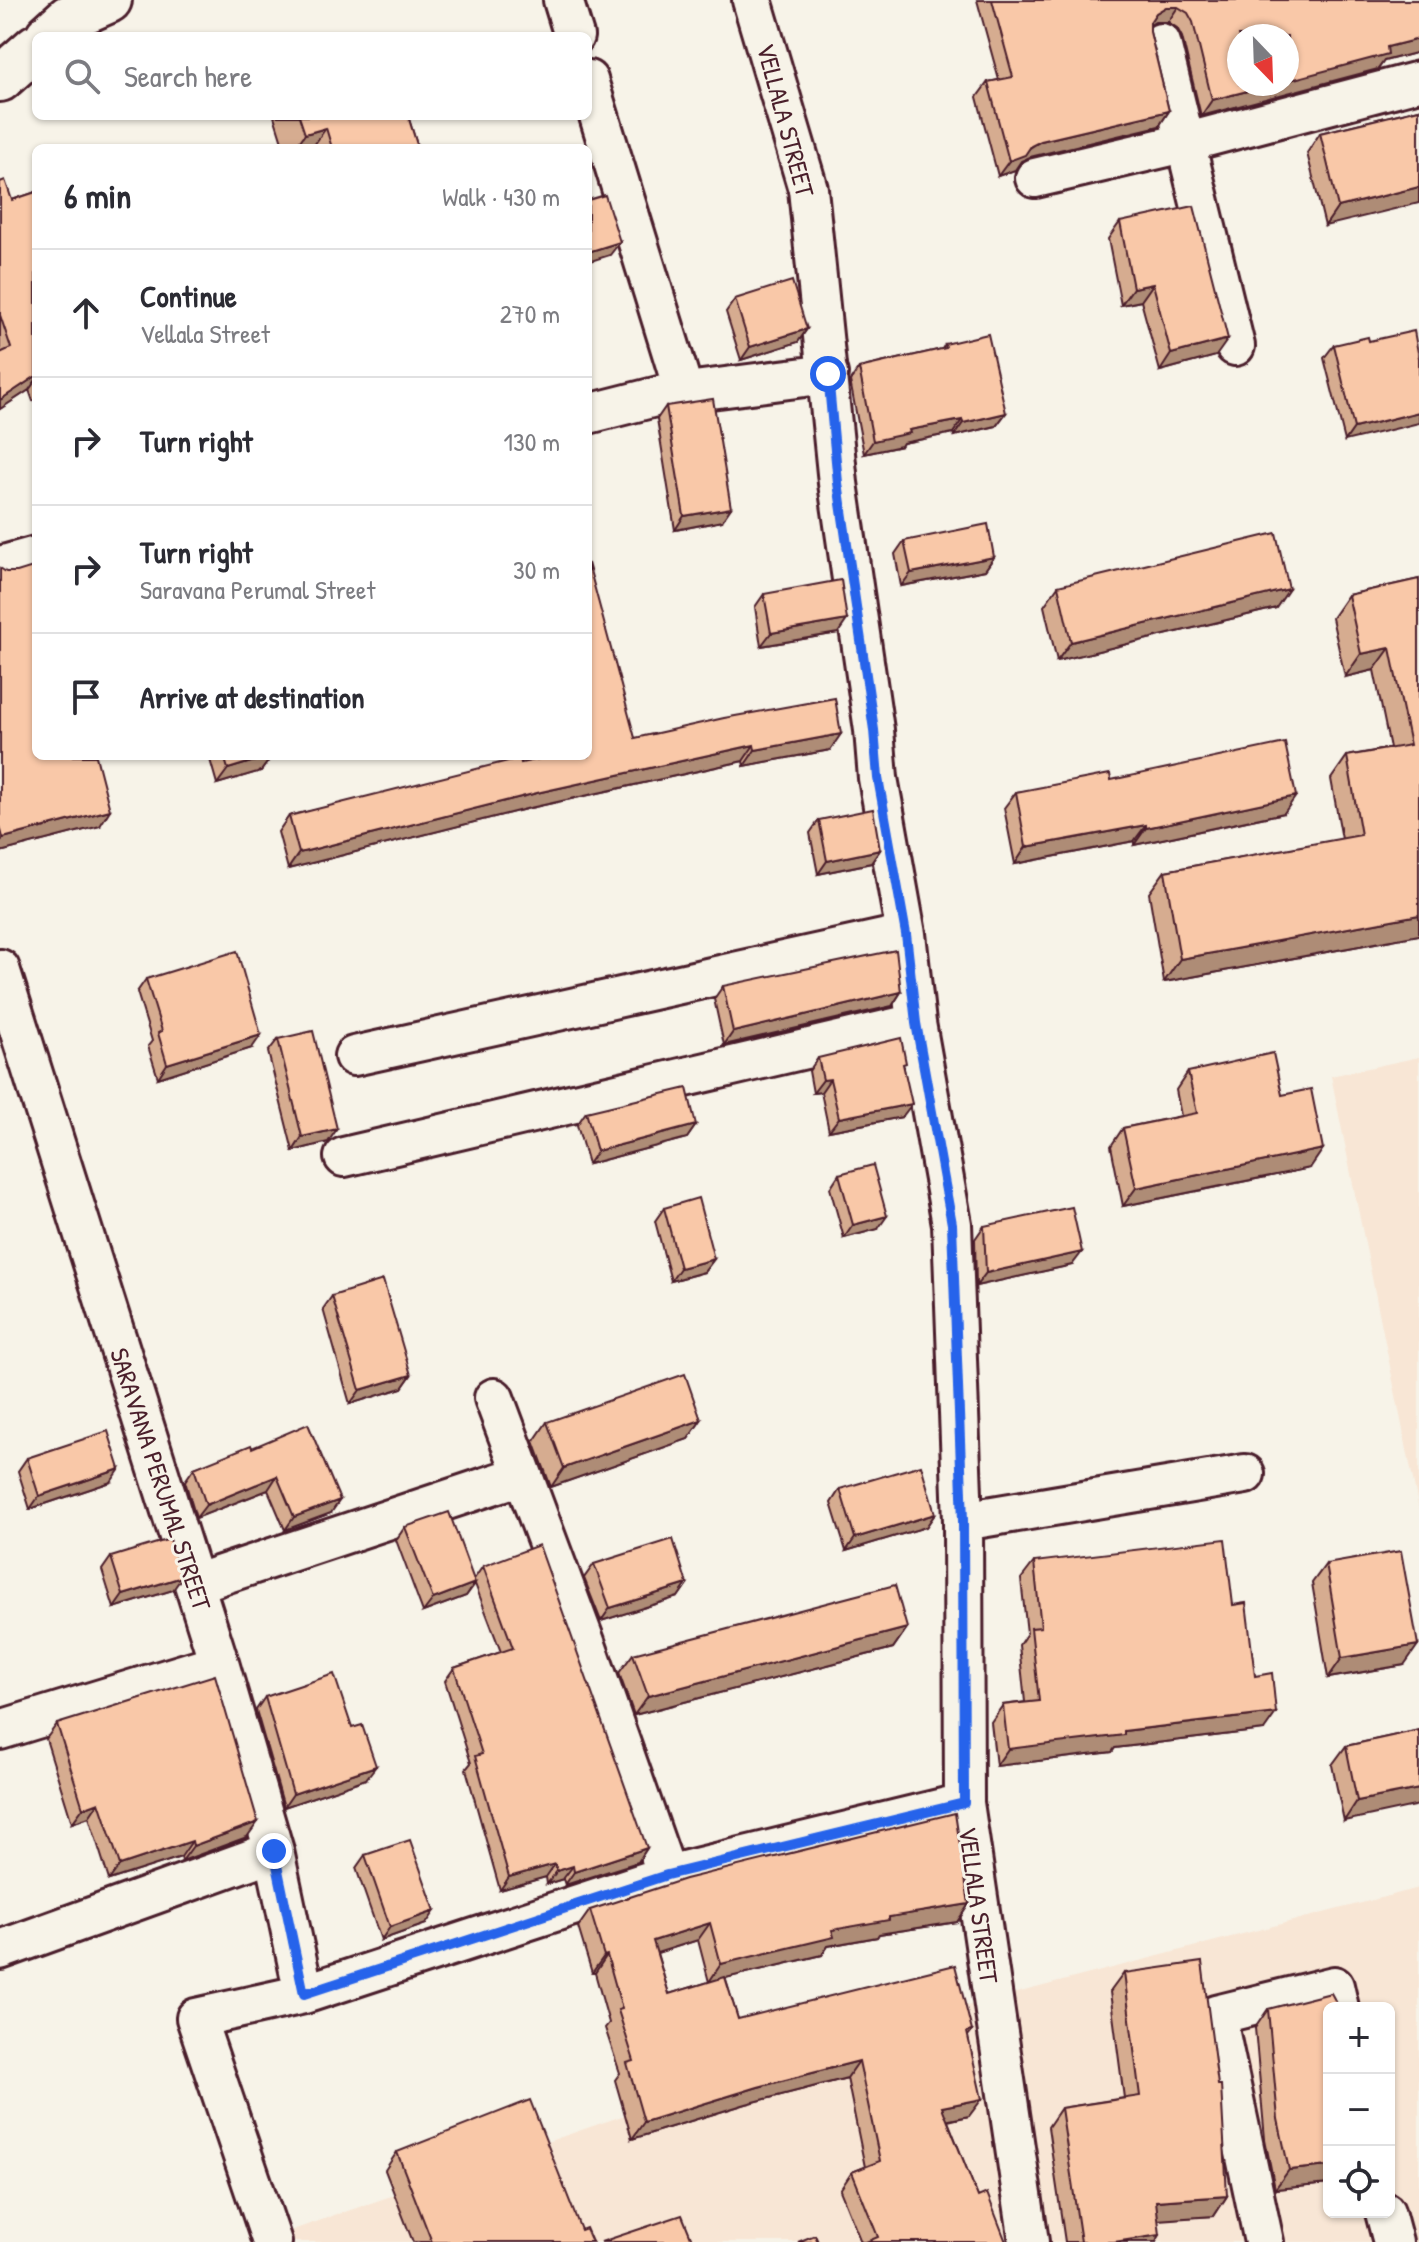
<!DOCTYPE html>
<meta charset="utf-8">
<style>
:root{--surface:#fff;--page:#f7f7f7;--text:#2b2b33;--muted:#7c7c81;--line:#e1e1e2}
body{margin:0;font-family:"Patrick Hand",sans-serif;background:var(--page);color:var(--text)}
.controls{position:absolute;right:24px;bottom:24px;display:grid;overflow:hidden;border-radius:12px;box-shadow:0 2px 6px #0004}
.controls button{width:72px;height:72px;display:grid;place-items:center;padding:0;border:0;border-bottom:2px solid var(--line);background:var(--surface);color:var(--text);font:40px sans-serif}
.compass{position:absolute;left:1227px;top:24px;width:72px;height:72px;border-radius:50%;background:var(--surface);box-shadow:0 2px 6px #0004;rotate:157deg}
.stop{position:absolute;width:24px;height:24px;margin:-18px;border:6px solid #2563eb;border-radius:50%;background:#fff}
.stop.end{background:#2563eb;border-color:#fff;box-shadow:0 2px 8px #0008}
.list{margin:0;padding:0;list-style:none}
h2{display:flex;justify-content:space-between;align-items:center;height:104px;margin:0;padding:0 32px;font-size:34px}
h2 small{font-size:26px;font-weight:400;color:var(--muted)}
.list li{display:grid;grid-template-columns:52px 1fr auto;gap:24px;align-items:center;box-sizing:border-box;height:128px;padding:0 32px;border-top:2px solid var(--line)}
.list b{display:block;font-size:30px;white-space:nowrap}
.list p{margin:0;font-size:26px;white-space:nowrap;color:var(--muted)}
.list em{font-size:26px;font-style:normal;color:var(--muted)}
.icon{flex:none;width:44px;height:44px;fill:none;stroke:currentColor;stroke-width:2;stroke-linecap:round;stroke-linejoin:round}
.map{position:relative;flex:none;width:1419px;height:2242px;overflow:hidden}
.search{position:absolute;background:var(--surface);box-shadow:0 2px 6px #0004;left:32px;top:32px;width:560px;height:88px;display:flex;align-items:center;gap:20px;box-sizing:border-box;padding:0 28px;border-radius:12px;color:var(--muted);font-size:30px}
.panel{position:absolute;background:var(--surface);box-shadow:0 2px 6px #0004;left:32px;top:144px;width:560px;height:616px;border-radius:12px}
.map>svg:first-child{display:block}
</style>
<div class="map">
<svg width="1419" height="2242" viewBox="0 0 1419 2242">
<rect width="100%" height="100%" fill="#f7f3e8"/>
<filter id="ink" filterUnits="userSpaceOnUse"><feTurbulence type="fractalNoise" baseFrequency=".0125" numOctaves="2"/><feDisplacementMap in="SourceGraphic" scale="16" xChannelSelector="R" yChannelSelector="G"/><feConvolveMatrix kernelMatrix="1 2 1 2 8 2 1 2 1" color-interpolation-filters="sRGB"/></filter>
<g filter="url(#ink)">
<!-- built -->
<path fill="#f8e6d5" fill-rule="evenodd" d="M1419,1057V1509L1331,1076Z
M1419,1888V2242H258L859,2034ZM1329,2008H1389V2212H1329Z"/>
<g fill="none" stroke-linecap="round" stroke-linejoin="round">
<defs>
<path id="minor" d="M563,0L574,36
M752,0L808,189L838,483L874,730L878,778L906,934L916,1023L952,1224L963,1521L964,1803L1029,2242
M1161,43L1235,346
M588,80L684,392
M1035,178L1184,143L1419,81
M588,414L663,395L828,374
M0,566L36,556
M0,969L219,1663L274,1851L304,1994
M354,1056L906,934
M344,1157L916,1023
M494,1398L585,1642L667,1875
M963,1521L1245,1474
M194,1584L522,1475
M0,1730L219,1663
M0,1950L274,1851
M1385,2212L1393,2242
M272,2242L196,2018L304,1994L667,1875L964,1803
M1264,2242L1216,2015L1334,1986L1339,2008"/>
<path id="secondary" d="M48,36L68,18L109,0
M0,79L36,47"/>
</defs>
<!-- minor casing -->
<use href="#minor" stroke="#4a1f2b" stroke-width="44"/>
<!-- secondary casing -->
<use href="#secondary" stroke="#4a1f2b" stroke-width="50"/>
<!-- minor -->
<use href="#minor" stroke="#f7f3e8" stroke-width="38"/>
<!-- secondary -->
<use href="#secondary" stroke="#f7f3e8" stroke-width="44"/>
</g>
<!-- wall -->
<path fill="#d6ac90" stroke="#4a1f2b" stroke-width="2" fill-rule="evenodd" d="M977,0H1419V52L1384,61L1378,69L1201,116L1182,37L1177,28L1168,22H1155L1150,25V32L1169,111L1159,126L1030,157L1021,161L1015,170L998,176L977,97L988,82L999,80Z
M1419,109L1325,226L1307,153L1320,133Z
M274,116H408L418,148H284Z
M0,182L12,200L36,192V400L33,401L29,390L0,409Z
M1120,222L1216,356L1160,371L1141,301L1121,305L1108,239Z
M735,299L807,329L798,342L741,360L726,312Z
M1369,341L1419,358L1345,441L1324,358L1334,345Z
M945,344L1006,413L996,426L954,436L953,433L903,443L901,446L864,454L850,381L859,368L942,349Z
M666,406L722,521L675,530L657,419Z
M904,541L994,557L985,570L901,586L895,554Z
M0,568L36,756L100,826L0,852Z
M1419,579V935L1164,982L1149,893L1165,871L1342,839L1331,779L1347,756L1390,748L1374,670L1345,677L1332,618L1348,595Z
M1058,586L1276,608L1057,661L1044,606Z
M764,594L838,633L761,646L755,607Z
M635,738L830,750L744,766L743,761L530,808L288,869L278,832L289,816Z
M209,756H272L261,771L217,784Z
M1111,780L1284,813L1134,845V841L1015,864L1004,808L1016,792Z
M819,820L880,850L871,863L818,874L810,833Z
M146,979L252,1048L158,1078L148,1046L152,1041L137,992Z
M723,986L901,992L892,1006L724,1045L714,999Z
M278,1039L328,1142L293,1151L268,1052Z
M818,1058L904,1067L902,1117L829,1131L821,1092L813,1093L809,1071Z
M1188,1072L1282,1095L1310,1168L1123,1206L1111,1146L1123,1128L1181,1116L1176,1090Z
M586,1112L696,1125L687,1138L588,1164L577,1125Z
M839,1174L878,1229L844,1238L830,1188Z
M664,1208L714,1259L704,1272L671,1281L655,1221Z
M984,1226L1072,1265L976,1286L975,1239Z
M332,1296L411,1375L402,1388L350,1404L323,1309Z
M701,1420L688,1439L551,1487L534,1441L547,1422Z
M252,1448L331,1513L285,1530L268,1490L196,1518L185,1481L194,1468Z
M27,1458L111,1482L30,1509L18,1471Z
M840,1489L935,1514L926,1527L846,1551L831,1503Z
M405,1527L474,1579L483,1566L647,1848L638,1862L565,1885L563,1879L547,1884L546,1877L500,1890L466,1769L471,1763L445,1681L454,1668L501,1652L475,1584L466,1596L423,1612L396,1540Z
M111,1557L173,1590L114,1608L102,1570Z
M1034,1562L1233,1605L1255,1676L1264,1730L1115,1748L1112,1752L996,1766L991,1722L1003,1705L1025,1702L1019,1645L1027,1633L1021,1579Z
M594,1564L687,1584L678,1597L601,1621L584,1578Z
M1326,1564L1404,1665L1328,1678L1312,1583Z
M907,1628L893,1648L634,1715L619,1673L633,1654Z
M265,1697L366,1779L284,1807L256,1710Z
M57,1724L247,1837L182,1861L181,1857L109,1880L89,1817L72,1823L46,1739Z
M1419,1730L1344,1821L1332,1765L1346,1746Z
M365,1855L426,1924L381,1940L356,1868Z
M969,1904L957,1922L879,1934L877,1937L828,1946L822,1955L725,1978L738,2019L972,2031L968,2036L969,2116L948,2121L978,2197L1006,2242H861L840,2190L852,2172L865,2167L847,2078L746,2104L632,2139L615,2080L620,2073L605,2028L609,2023L595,1973H592L578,1927L590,1910ZM698,1940L709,1982L669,1994L657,1953Z
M1124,1973L1227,2196L1214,2216L1158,2219L1156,2242H1065L1048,2127L1061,2108L1124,2098L1110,1992Z
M1329,2008V2184L1275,2189L1265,2139L1255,2028L1268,2009Z
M397,2152L581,2230L592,2242H413L385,2170Z"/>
<!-- shaded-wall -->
<path fill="#ae8c76" stroke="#4a1f2b" stroke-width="2" d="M1166,7H1178L1168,22H1155L1145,28L1156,13Z
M1419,39V52L1384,61L1378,69L1201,116L1212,100L1275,84H1287V81L1387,47Z
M1169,111L1159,126L1030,157L1021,161L1015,170L998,176L1009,161L1041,141Z
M326,128L312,148H295L305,134Z
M1419,187V203L1325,226L1338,207Z
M620,242L610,255L588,262V252Z
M1153,284L1141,301L1121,305L1133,288Z
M807,329L798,342L741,360L750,347Z
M1228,339L1216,356L1160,371L1171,354Z
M36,376V380L29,390L0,409V400Z
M1419,412V423L1345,441L1354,428Z
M1006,413L996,426L954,436L963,423Z
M962,420L953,433L903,443L901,446L864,454L873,441L909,430Z
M731,508L722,521L675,530L684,516Z
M994,557L985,570L901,586L911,573Z
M1289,589L1276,608L1057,661L1071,642Z
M847,620L838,633L761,646L771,633Z
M1390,648L1374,670L1345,677L1361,654Z
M841,734L830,750L744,766L755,750Z
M754,745L743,761L530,808L288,869L299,853L541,792Z
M272,756L261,771L217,784L228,769Z
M1296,796L1284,813L1134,845L1146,828Z
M110,810L100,826L0,852V843L3,838Z
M1146,825L1134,841L1015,864L1026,847Z
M880,850L871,863L818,874L827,861Z
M1419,915V935L1164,982L1180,959Z
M901,992L892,1006L724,1045L733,1032Z
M261,1035L252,1048L158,1078L167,1064Z
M830,1079L821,1092L813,1093L823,1080Z
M912,1104L902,1117L829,1131L839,1118Z
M696,1125L687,1138L588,1164L597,1151Z
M337,1129L328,1142L293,1151L302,1137Z
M1323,1149L1310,1168L1123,1206L1136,1188Z
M887,1216L878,1229L844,1238L853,1225Z
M1082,1252L1072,1265L976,1286L986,1273Z
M714,1259L704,1272L671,1281L680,1268Z
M411,1375L402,1388L350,1404L360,1390Z
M701,1420L688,1439L551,1487L564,1468Z
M120,1469L111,1482L30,1509L39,1496Z
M277,1476L268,1490L196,1518L206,1505Z
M340,1500L331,1513L285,1530L294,1517Z
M935,1514L926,1527L846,1551L855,1538Z
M182,1577L173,1590L114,1608L123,1595Z
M475,1583L466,1596L423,1612L433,1599Z
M687,1584L678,1597L601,1621L610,1608Z
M907,1628L893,1648L634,1715L648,1696Z
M1418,1645L1404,1665L1328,1678L1342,1658Z
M1276,1713L1264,1730L1115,1748L1112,1752L996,1766L1008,1749L1124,1731Z
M376,1766L366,1779L284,1807L293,1794Z
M1419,1789V1805L1344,1821L1357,1801Z
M99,1802L89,1817L72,1823L83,1808Z
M258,1822L247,1837L182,1861L193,1846Z
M192,1841L181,1857L109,1880L120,1865Z
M647,1848L638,1862L565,1885L574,1872Z
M555,1864L546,1877L500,1890L509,1877Z
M573,1866L563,1879L547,1884L557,1871Z
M969,1904L957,1922L879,1934L877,1937L828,1946L822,1955L709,1982L721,1964L832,1930L889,1917Z
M435,1911L426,1924L381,1940L390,1927Z
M710,1923L698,1940L641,1958L653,1941Z
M607,1955L595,1973H592L604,1956Z
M859,2061L847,2078L746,2104L632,2139L644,2122L758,2087Z
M982,2099L969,2116L930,2124L942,2107Z
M1329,2166V2184L1275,2189L1289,2170Z
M1227,2196L1214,2216L1142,2221L1156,2201Z
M1160,2235L1156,2242H1114Z"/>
<!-- building -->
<path fill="#f9c8a8" stroke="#4a1f2b" stroke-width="2" d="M992,0H1419V39L1387,47L1388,54L1287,81V36H1239V84H1275L1212,100L1193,22L1188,13L1178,7H1166L1156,13L1150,22V32L1169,111L1041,141L1031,146L1025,155L1009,161L988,82L1013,77Z
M1419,109V187L1338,207L1320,133Z
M299,116H408L418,148H332L326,128L305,134Z
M5,180L12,200L36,192V376L0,400V353L11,348L0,315V182Z
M605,195L620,242L588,252V200Z
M1194,206L1228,339L1171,354L1153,284L1133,288L1120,222Z
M792,281L807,329L750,347L735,299Z
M1414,331L1419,358V412L1354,428L1334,345L1368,337L1369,341Z
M988,334L1006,413L963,423L962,420L909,430L910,433L873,441L859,368L946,348L945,344Z
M713,399L731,508L684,516L666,406Z
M988,524L994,557L911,573L904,541Z
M1276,533L1289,589L1071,642L1058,586Z
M588,563L635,738L724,718L835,698L841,734L755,750L754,745L541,792L299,853L289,816L520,758L521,763L553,756H588Z
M36,566V756H96L110,810L3,838L0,826V568L6,572H17Z
M1419,579V915L1180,959L1165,871L1361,835L1347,756L1410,745L1390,648L1361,654L1348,595Z
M841,580L847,620L771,633L764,594Z
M1285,743L1296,796L1146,828V825L1026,847L1016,792L1110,774L1111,780Z
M224,756H271L228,769Z
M873,809L880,850L827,861L819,820Z
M896,950L901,992L733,1032L723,986Z
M237,951L261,1035L167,1064L158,1033L162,1031L146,979Z
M313,1031L337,1129L302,1137L278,1039Z
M901,1038L906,1063L903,1064L912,1104L839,1118L830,1079L823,1080L818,1058Z
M1273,1053L1282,1095L1311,1089L1323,1149L1136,1188L1123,1128L1197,1113L1188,1072Z
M687,1088L696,1125L597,1151L586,1112Z
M873,1165L887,1216L853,1225L839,1174Z
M698,1198L714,1259L680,1268L664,1208Z
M1072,1207L1082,1252L986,1273L984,1226Z
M383,1280L411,1375L360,1390L332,1296Z
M685,1374L701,1420L564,1468L547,1422Z
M308,1424L340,1500L294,1517L277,1476L206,1505L194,1468L251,1445L252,1448Z
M108,1431L120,1469L39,1496L27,1458Z
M921,1465L935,1514L855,1538L840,1489Z
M449,1512L475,1583L433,1599L405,1527Z
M170,1539L182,1577L123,1595L111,1557Z
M673,1539L687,1584L610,1608L594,1564Z
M1225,1539L1233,1605L1246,1603L1255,1676L1272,1673L1276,1713L1124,1731V1735L1008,1749L1003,1705L1039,1701L1031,1628L1041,1627L1034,1562Z
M539,1545L647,1848L574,1872L573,1866L557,1871L555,1864L509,1877L475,1756L482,1754L454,1668L513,1648L483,1566Z
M1401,1551L1418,1645L1342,1658L1326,1564Z
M895,1585L907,1628L648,1696L633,1654Z
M334,1674L352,1728L362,1725L376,1766L293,1794L265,1697Z
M215,1675L258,1822L193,1846L192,1841L120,1865L99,1802L83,1808L57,1724Z
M1419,1730V1789L1357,1801L1346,1746Z
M955,1813L969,1904L889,1917V1920L832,1930L834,1937L721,1964L710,1923L653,1941L669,1994L725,1977L738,2019L955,1965L972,2031L967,2032L982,2099L942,2107L978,2197L987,2193L1006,2242H866L878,2237L852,2172L880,2161L859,2061L758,2087L644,2122L627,2063L634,2061L618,2010L622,2009L607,1955L604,1956L590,1910L685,1879Z
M410,1840L435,1911L390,1927L365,1855Z
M1202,1962L1218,2085H1221L1227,2196L1156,2201L1160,2235L1114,2242H1081L1061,2108L1140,2096L1124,1973Z
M1331,1993L1337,2004L1345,2008H1329V2166L1289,2170L1278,2119L1268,2009Z
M530,2100L581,2230L586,2228L592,2242H432L397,2152Z
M682,2215L693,2242H601Z
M815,2235L818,2242H798Z"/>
</g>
<g fill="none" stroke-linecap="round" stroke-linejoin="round" filter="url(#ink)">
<!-- route -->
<path stroke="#2563eb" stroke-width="10" d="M274,1851L304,1994L667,1875L964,1803L963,1521L952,1224L916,1023L906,934L878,778L874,730L838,483L828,374"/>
</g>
<g text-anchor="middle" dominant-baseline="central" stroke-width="6" stroke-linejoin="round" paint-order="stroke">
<!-- street labels -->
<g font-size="26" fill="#4a1f2b" stroke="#f7f3e8">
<text transform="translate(786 120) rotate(75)">VELLALA STREET</text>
<text transform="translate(161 1479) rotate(72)">SARAVANA PERUMAL STREET</text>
<text transform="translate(979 1905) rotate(82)">VELLALA STREET</text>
</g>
</g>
</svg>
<div class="controls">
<button>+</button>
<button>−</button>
<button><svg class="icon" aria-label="locate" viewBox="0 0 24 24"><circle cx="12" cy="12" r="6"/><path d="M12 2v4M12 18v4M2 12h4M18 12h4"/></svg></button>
</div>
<svg class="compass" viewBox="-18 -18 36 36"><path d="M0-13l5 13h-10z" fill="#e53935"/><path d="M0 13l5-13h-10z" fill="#7c7c81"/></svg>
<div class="stop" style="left:828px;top:374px"></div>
<div class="stop end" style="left:274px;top:1851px"></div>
<div class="search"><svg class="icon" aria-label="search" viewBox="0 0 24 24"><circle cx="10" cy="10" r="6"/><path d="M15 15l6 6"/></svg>Search here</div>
<section class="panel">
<h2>6 min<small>Walk · 430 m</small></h2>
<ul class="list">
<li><svg class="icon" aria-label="ahead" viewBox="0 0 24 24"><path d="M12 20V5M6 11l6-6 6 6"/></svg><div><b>Continue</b><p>Vellala Street</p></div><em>270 m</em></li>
<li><svg class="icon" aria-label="right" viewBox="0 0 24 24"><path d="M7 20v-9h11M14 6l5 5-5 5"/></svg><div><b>Turn right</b></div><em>130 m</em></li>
<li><svg class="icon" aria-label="right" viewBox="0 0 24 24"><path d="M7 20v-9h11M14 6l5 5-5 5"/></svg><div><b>Turn right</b><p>Saravana Perumal Street</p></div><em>30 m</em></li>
<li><svg class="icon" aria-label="arrive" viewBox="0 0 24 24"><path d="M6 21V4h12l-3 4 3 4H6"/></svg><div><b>Arrive at destination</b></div></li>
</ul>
</section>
</div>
